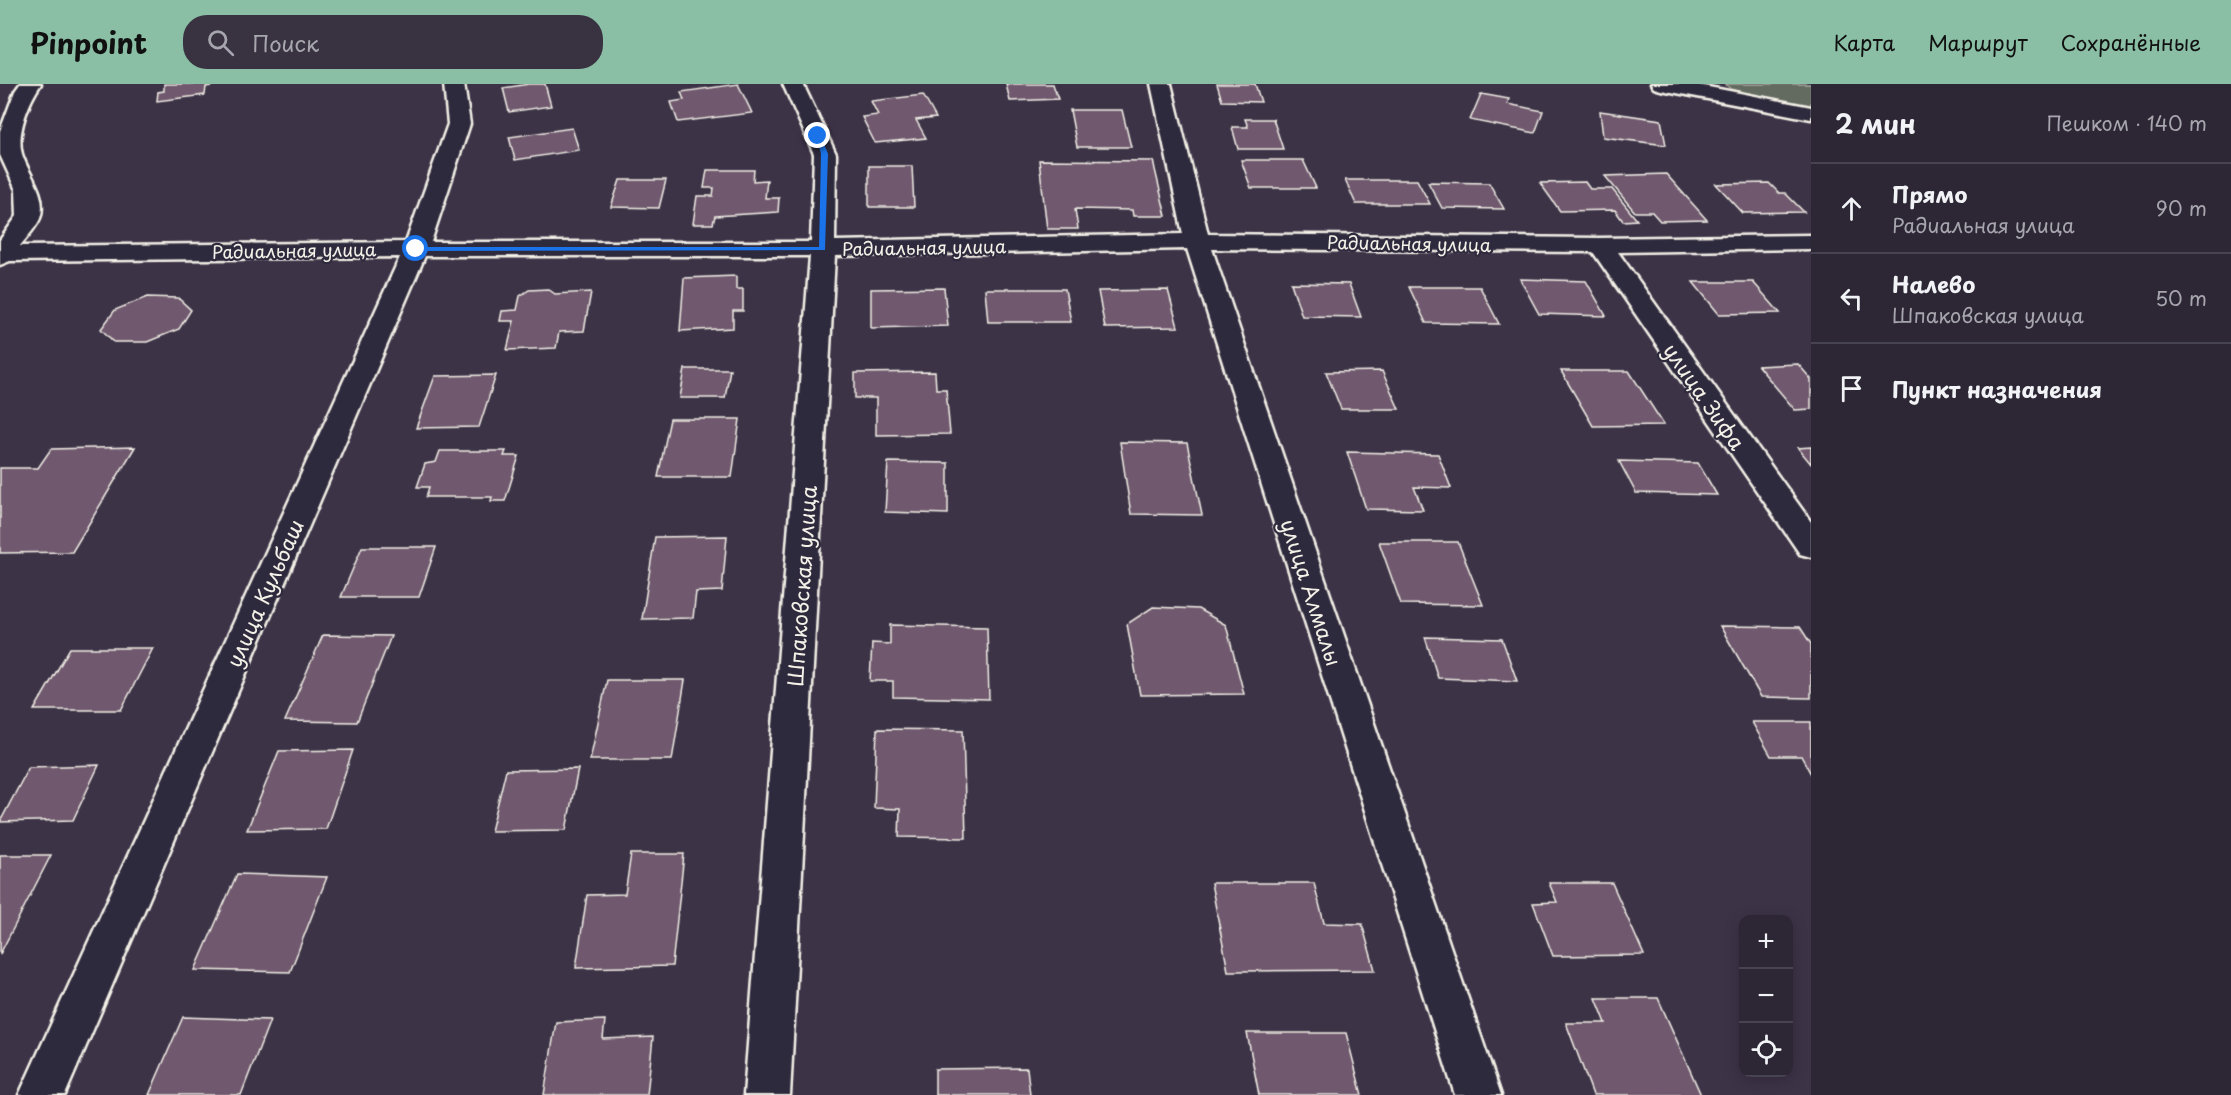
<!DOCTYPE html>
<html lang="ru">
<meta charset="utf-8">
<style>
:root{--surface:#2d2635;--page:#393241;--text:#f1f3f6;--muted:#a7a5ad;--line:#484350;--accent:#8abfa5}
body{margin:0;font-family:"Playpen Sans",sans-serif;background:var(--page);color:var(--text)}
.controls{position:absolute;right:18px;bottom:18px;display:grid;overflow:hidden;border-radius:12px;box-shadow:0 3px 15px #0003}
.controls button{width:54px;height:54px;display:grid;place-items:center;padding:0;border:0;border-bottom:2px solid var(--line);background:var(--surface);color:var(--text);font:30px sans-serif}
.stop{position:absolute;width:18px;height:18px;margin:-14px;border:4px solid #1a73e8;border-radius:50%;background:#fff}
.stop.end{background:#1a73e8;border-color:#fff;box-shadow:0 2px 6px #0008}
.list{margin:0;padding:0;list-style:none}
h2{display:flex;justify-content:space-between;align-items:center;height:78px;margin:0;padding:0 24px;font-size:26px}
h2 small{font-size:20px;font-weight:400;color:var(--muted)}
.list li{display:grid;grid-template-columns:39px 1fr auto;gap:18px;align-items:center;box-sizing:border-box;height:90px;padding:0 24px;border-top:2px solid var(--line)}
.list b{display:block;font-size:22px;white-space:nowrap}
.list p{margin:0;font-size:20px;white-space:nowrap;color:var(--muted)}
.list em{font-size:20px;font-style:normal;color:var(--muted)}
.icon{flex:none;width:33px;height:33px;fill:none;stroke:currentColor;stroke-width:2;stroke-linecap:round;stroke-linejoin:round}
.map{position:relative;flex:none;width:1811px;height:1011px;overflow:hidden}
header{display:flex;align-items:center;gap:36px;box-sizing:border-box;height:84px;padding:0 30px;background:var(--accent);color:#111}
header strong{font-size:28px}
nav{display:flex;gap:33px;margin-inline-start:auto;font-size:21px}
.search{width:420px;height:54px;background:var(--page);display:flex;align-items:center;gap:15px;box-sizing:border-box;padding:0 21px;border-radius:24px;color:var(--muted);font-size:22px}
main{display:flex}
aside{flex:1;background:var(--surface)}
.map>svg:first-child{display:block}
</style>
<header>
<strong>Pinpoint</strong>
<div class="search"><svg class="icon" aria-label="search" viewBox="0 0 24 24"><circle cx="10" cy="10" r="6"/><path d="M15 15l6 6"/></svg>Поиск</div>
<nav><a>Карта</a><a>Маршрут</a><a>Сохранённые</a></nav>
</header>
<main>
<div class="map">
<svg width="1811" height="1011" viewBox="0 0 1811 1011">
<rect width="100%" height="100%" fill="#3c3347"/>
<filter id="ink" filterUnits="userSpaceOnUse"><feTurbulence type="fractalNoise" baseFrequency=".0167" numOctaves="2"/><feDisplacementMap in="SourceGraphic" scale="12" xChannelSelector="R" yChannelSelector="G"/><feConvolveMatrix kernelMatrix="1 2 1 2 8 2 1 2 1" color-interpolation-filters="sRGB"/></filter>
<g filter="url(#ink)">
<!-- green -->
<path fill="#636b5f" stroke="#acaea4" stroke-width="1.5" d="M1725,0H1811V24L1733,6Z"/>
<!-- building -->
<path fill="#6f596e" stroke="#f4f1e8" stroke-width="1.5" d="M164,0H222L206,3L205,11L157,17L158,8L164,7Z
M529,0H545L551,22L509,28L503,4Z
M738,0L752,29L678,38L671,18L684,16L681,8Z
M1006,0H1053L1058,15L1010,17Z
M1217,0H1255L1261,18L1222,17Z
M1481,10L1509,15L1507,20L1543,27L1535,49L1470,36Z
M923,11L936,34L916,36L926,54L875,59L862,33L878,31L871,17Z
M1070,26H1122L1131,63H1077Z
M1600,27L1661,36L1666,61L1603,53Z
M1245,35H1273L1283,65H1238L1232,43H1248Z
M572,44L579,66L515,76L509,53Z
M1039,76L1153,77L1166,132H1133L1132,126L1075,125L1078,145H1047Z
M1241,76H1303L1316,104H1251Z
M869,82H912L914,123H869Z
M707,86H754L753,97L767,96L765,114H779L778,128L715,132L713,140H693L697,112H713L714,104H704Z
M1666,90L1707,136L1660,137L1652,128H1635L1605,92Z
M620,96H666L659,124L611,123Z
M1345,96H1417L1430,120H1356Z
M1428,98L1489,99L1504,125L1442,124Z
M1585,98L1590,105H1612L1637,136L1623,137L1615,126L1560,127L1540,99Z
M1769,99L1779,109H1785L1804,128L1743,129L1716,100Z
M736,192V205H743V227H733V244L680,247L684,194Z
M1520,195L1586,197L1606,232L1539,230Z
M1693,198H1753L1780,229L1719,230Z
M1291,199L1349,200L1361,233L1302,232Z
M1409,203H1480L1499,240L1426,239Z
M944,204L948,242L871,244V205Z
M548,205L555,210L591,208L584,247L559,248L556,264L507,266L514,237H500L502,227L517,226L520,212L529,206Z
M985,205H1065L1071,238H988Z
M1168,206L1178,243L1105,244L1098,207Z
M147,213L178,214L191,226L179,245L147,258H114L101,245L115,226Z
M1798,280L1811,295V325L1795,326L1758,282Z
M685,285H730L725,314H680Z
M1382,287L1399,325H1341L1326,288Z
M1561,287H1629L1664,341L1593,342Z
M935,288L936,305H946L950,350L876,351V314H855V289Z
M496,291L479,343L416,344L435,292Z
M670,335H740L732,393H658Z
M1120,358L1187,359L1202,431L1131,430Z
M135,363L72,468L0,469V384H38L51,365Z
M1811,363V380L1798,364Z
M440,367H506L504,372H519L505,417H491L492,413H426L429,403H417L425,380L436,378Z
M1347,368L1438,370L1451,404L1414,403L1423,426L1366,425Z
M1619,377L1698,379L1717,411L1636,409Z
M888,378L948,379V430L885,428Z
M727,452L722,507L696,508L693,534L642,535L655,453Z
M1379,458H1458L1483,521L1401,520Z
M362,463H436L419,513H341Z
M1153,523L1198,525L1226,541L1244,610L1140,611L1127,540Z
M890,541L987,543L989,615L893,613V597H870L872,559L890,560Z
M1720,542L1800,543L1811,560V614L1761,613Z
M323,551L391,552L357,638L285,637Z
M1425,553L1502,555L1517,597L1438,594Z
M70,564H153L121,626H34Z
M607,596H685L672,676H590Z
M1752,638H1811V690L1801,672H1771Z
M877,645L963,646L966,754L899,753L900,725L874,724Z
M353,666L326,745L247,746L279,667Z
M99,681L73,736L0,738L29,683Z
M578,685L566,746L491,747L506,686Z
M631,770H684L672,882L576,884L587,811L625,810Z
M0,771H51L0,870Z
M237,790L327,793L290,888L195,886Z
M1211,799H1314L1324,839L1362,840L1375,886L1228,887Z
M1549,799H1612L1644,871L1553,872L1533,819L1557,818Z
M1596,914H1658L1701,1011H1593L1566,939H1606Z
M183,933L270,936L241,1011H149Z
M605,936L603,955L653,953L647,1011H544L556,938Z
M1247,949H1346L1362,1011H1259Z
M1027,984L1030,1011H935V985Z"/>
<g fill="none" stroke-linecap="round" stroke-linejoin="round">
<defs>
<path id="minor" d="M20,0H41C29,17 16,49 22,70C28,90 46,108 41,131C39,141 26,154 20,162L406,158L448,40L444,0H464L470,40L431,158H811L814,70L783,0H803L836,70L835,157L1183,150L1151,0H1171L1208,150L1600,154L1811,151V165L1618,168L1811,438V473L1800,470L1593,168L1212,165L1501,1011H1455L1187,165L835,172L790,1011H744L810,172H425L65,1011H19L400,173L10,177L0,181V156L17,132L16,106L0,71V47L15,7Z
M1651,0H1693L1811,23V35L1661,6L1654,4Z"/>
</defs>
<!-- minor casing -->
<use href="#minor" stroke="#f4f1e8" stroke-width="5"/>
<!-- minor -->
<use href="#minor" fill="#2f2a3d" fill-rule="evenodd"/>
</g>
</g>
<!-- route -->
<path fill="#1a73e8" d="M816,51L821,52L828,70L825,166L416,167L413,165L416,163H819L821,70Z"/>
<g text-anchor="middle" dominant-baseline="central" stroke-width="4.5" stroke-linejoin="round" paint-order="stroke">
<!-- far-street labels -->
<g font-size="18" fill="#f4f1e8" stroke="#2f2a3d">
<text transform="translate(1409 159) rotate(1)">Радиальная улица</text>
<text transform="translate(924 163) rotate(-1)">Радиальная улица</text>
<text transform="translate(294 166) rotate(-1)">Радиальная улица</text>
</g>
<!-- street labels -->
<g font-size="21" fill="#f4f1e8" stroke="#2f2a3d">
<text transform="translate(1705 312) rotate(55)">улица Зифа</text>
<text transform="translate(801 502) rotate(-86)">Шпаковская улица</text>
<text transform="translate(1312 508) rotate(72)">улица Алмалы</text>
<text transform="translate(264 509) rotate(-66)">улица Кульбаш</text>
</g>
</g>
</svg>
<div class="controls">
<button>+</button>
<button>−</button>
<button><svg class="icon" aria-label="locate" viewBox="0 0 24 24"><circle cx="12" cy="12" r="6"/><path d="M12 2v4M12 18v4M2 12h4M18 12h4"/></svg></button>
</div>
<div class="stop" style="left:416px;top:165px"></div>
<div class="stop end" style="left:818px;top:52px"></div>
</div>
<aside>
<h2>2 мин<small>Пешком · 140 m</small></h2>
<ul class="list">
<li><svg class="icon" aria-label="ahead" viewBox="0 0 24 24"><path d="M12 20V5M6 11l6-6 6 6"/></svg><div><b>Прямо</b><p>Радиальная улица</p></div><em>90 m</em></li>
<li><svg class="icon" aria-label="left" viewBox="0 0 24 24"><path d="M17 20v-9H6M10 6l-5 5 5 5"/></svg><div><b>Налево</b><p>Шпаковская улица</p></div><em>50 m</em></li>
<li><svg class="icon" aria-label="arrive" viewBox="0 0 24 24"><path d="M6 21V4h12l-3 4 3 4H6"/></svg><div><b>Пункт назначения</b></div></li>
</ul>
</aside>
</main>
